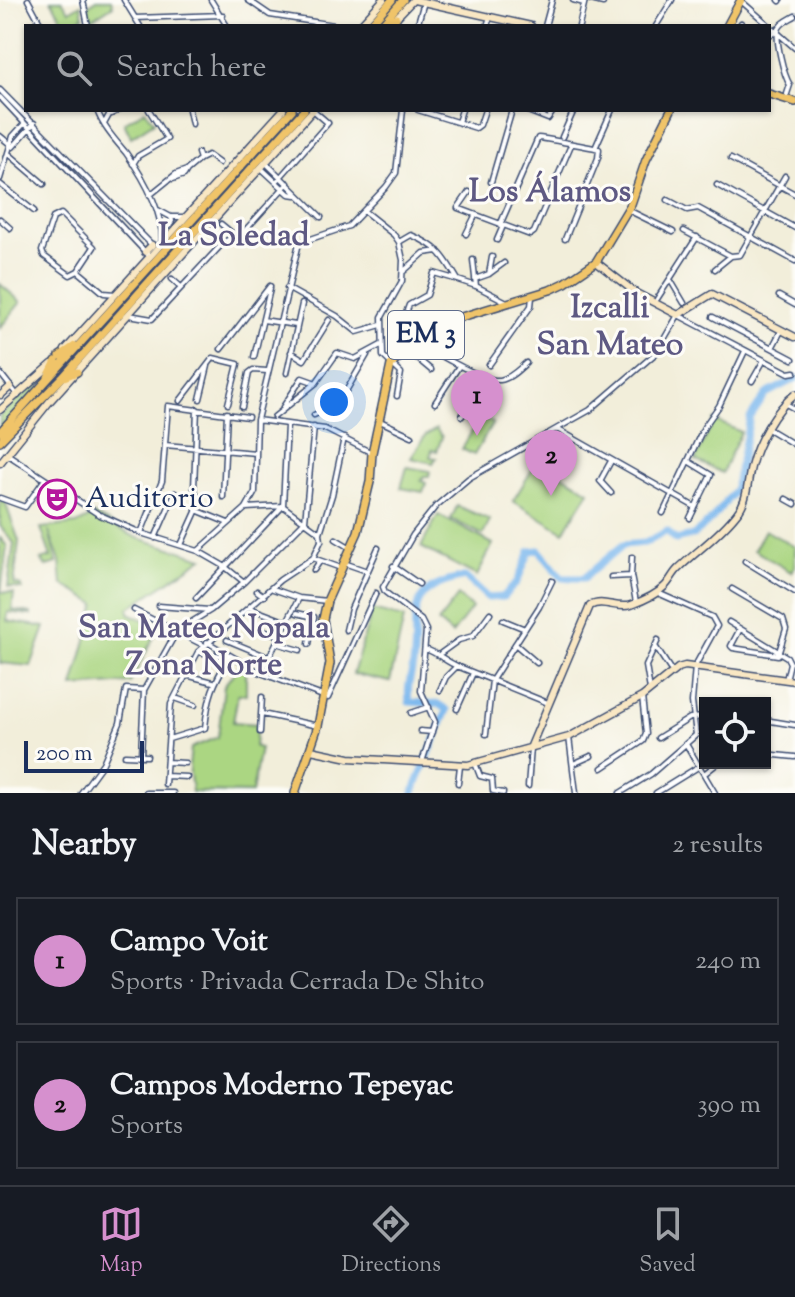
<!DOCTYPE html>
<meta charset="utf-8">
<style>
:root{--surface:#171b24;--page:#242831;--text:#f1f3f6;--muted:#9ea1a6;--line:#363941;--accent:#d690ce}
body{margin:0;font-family:"Sorts Mill Goudy",serif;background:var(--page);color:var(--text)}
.controls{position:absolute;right:24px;bottom:24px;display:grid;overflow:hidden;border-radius:0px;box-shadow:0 2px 6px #0004}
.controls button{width:72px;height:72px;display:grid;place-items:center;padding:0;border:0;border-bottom:2px solid var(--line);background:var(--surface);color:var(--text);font:40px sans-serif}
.scale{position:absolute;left:24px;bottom:20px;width:120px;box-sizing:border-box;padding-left:8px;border:4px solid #1b2f5e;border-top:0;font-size:22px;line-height:28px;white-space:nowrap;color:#1b2f5e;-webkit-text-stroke:6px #fdfcf7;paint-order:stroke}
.you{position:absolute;left:334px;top:402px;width:28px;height:28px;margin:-20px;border:6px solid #fff;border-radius:50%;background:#1a73e8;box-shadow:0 0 0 12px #1a73e833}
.badge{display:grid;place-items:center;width:52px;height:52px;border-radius:50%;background:var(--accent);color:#111;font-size:26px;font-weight:700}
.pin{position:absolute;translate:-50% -66px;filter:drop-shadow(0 2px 4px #0008)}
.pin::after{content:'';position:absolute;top:42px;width:28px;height:24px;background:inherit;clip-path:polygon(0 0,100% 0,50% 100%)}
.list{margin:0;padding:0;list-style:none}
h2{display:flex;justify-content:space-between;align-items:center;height:104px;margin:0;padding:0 32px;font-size:34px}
h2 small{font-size:26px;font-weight:400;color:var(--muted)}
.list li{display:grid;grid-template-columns:52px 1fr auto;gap:24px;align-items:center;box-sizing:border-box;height:128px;margin:0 16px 16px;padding:0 16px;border:2px solid var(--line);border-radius:0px}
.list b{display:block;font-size:30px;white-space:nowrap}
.list p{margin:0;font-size:26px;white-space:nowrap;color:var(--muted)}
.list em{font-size:26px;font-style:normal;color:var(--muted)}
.icon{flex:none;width:44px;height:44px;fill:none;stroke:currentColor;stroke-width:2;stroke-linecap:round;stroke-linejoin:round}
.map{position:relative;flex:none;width:795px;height:793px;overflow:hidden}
.search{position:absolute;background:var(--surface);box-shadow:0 2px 6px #0004;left:24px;right:24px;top:24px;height:88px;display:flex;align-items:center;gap:20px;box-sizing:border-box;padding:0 28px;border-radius:0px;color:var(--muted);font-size:30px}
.sheet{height:392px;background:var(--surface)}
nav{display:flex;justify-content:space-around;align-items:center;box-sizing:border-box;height:112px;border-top:2px solid var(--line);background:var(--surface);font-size:22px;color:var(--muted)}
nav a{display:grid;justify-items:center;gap:4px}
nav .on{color:var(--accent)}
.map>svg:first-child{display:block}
</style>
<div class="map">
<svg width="795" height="793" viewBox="0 0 795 793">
<rect width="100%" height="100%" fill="#fdfcf7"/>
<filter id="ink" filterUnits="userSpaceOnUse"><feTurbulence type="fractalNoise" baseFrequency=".0125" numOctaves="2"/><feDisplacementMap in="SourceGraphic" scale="16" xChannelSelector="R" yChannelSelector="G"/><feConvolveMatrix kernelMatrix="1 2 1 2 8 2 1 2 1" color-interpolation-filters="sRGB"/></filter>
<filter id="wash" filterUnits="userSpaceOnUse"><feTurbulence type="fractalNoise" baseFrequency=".006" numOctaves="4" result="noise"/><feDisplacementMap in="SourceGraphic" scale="32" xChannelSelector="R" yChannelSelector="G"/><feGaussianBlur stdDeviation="1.8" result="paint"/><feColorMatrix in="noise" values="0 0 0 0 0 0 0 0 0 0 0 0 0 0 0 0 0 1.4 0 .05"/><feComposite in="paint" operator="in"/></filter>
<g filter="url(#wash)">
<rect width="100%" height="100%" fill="#f2eeda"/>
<!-- green -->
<path fill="#abd682" stroke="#638270" stroke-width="2" d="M51,0H62L69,11L81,4L83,17L68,26H57L61,17Z
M97,0H111L113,5L90,20L88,6Z
M145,110L154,122L131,137L124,123Z
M0,284L21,302L0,328Z
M43,377V382L0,430V415Z
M480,417L493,423L474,455L462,449Z
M714,420L741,432L722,473L695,460Z
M436,429L442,437L437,451L432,450L430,457L436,458L433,463L411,458L425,436Z
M538,460L589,491L564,532L513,501Z
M407,467L430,471L429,476H424L421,481L426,483L423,492L401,488Z
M0,500L5,502L19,541L14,584L22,586V589L8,587L14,543L0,526Z
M457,506L490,520L483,535L451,519Z
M94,515L135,537L203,558L129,608V613L159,627L130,683L73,687L96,604L62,584L60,561L49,531L57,563L46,566L41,560L51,557L41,528L77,524Z
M438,515L493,544L477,576L421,547Z
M765,530L795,547V566L791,572L754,550Z
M0,538L7,546L1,592L14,593L12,610L31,613V615L8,612L7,621L45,627L31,666L0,663Z
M458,596L472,608L452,634L438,622Z
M372,610L404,618L390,682L353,674Z
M238,667L246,670V694H238L233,722L257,724L255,747L260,748L252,793L192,792L189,766L191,748L218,737L224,686Z"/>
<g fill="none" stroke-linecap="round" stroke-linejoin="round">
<!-- river -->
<path stroke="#7cb8ee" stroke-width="7" d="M413,793L447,710L438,704L409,702C407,685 410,681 413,665C420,616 399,590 465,577L488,598L503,597L517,582L530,551L539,550L562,578H584L623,545L645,543L667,531L676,540L694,535L712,519L735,490L750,418L766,394L795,379"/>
</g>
</g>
<g filter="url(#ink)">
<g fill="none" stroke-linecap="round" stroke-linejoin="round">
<defs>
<path id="street" d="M28,0L42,26
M83,0L88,26
M124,0L140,26
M211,0L227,26
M248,0L270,15L340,26
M573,0L584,3
M591,0L603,3
M740,0L795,48
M779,0L780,1
M135,18L223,15
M741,23L744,26
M417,26L424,2
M487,26L490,17
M545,26L552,0
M579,26L585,0
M656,26L672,0
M769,35L777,32
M0,90L152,245
M787,94L790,85C784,76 774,37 779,28C782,22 790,19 795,16
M0,97L150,257
M97,110C103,127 115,140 126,153C144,178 163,210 162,242
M189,110L192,124
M418,110L476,128L480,125L485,110
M530,112L548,119L554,110
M458,122L462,110
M104,124L109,115L119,110
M0,136L11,145
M562,137L574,110
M596,146L612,110
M13,147L34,123
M9,154L44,184
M200,159L208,155L219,163
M731,159L795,194
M266,163L321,217
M133,164L138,156L167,139L149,110
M261,168L289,194L296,195
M0,179L13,136L24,124
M173,179L184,175L187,170L200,159L198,153
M276,182L328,123L313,110
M491,182L512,110
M0,184L34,211
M717,185L795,228
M469,192L458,208L530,235L534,232L571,145
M150,195L176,174L187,170
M668,200L687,210L698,208L795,261
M158,210L171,217H185
M628,210L673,232
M364,211L394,235L399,242L403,260L402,281L382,317L383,356L401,373L397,396
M61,214L94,247L78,271L70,275L44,256L42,251L53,218Z
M0,219L10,228
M161,224L169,226L172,221L171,217
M221,224L238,238
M500,225L538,138C543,138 596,148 599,149L598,158L565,239
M684,231L731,256L740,255L785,176
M466,234L475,216
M240,236L288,183
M497,240L503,226
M399,242L411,235C438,246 444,256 458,280L476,286L507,302
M473,260L476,286
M715,269L731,256
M78,271L104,293L116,294
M404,271L424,253L438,251
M489,274L492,257
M172,279L181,287
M475,279L489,274L504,263
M458,280L434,273L427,295L409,305L405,316C409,323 412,333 417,338C427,350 485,382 500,380C510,379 519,369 526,363
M671,281L684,303
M287,288L337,316L357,332L381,325
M779,296L795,305
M657,299L697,237
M129,315L152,319L225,241L255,233
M713,317L793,359
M263,320L296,325
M772,348L781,331
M221,349L270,286
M407,350L431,370
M291,352L304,360L329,320
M254,357L270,289
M489,365L531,306L532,297
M0,373L18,396
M287,373L302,304
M752,381L764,360
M200,399L208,366
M180,401L213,358L238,364L228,404
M435,403L459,366
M784,403L795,409
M168,406L248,417
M242,407L249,373L253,370L267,371
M283,407L302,378L316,383
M314,415L335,405L342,398L367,355
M462,416L482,378
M274,417L316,383L337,353L355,359L381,345
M257,420L325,429L372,453
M380,421L412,436
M557,429L695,507
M768,429L795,445
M165,445L256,453
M7,454L98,514L141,533L198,551L224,566L244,582
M611,461L600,481L611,493
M688,461L711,475L690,518
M223,497L227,413
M0,498L25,507L45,479
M786,499L795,504
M246,508L283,506L320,533
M196,510L228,523
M663,513L704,427L719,406L745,351
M141,533L162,481L168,406
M155,538L175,493
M336,539L351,548
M181,545L200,503L194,488L197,409
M198,551L246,508L255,492L257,420L299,243L349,226L386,187L396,173L403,110
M632,557L631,576L636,602
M313,558L341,568
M745,561L795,592
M344,563L367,571
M393,566L419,584
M314,570L320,561
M611,577L631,576
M273,589L299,598L327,601
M732,589L783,619L786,629L778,655L733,648L731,646L740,629
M257,591L264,596
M196,598L283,506L287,425
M159,606L209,610
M250,608L287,622
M134,610L203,645
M297,613L314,617
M503,620L525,629
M729,622L787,657L790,663L786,680
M261,629L280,636
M346,630L351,609L378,548
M227,640L268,657
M207,642L261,673L328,698L376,593
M276,643L300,650
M309,644L314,617
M515,644L537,663
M655,646L670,669
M425,649C438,653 445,661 457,666L548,703
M198,652L228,657
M441,653L459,640L473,636L490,613
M261,673L299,598
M186,675L213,682
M440,690L446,677L457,666
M650,690L646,666L658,640
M175,698L195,705
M457,709L473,673
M411,713L429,707
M262,714L318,726
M765,720L795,725
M420,731L432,732
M260,732L262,697
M486,734L492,680L539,607L552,581
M569,737L576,793
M658,738L690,718L705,717
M169,739L205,728C208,697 213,683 230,657
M686,744L715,793
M765,754L795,757
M125,755L147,756
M141,756L144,690L177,631L211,610L244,582L305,521L314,427
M167,762L185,763
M422,762L435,722L421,691L426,630L421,620L385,592L383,587L413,535L436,506L469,478L590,410L656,353L678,315L789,373L795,372
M475,763L480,776L492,779L493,791L503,793
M573,764L591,756
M602,768L643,741L646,734L642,697
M704,774L718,763
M166,776L187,777
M458,783L460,766
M165,784L171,704L198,652L280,580L313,558L321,541L320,533L332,495L344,438
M528,786L531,748
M81,793L103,763L120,723L126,689L144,690
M146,793H173
M620,793L651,774L696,735L692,702L695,666L717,626L712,617L658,593
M656,793L698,767"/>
<path id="secondary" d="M414,0L531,26
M394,20L413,0
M359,26L383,0
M145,252L152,245
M596,262L636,293L678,315L712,294L795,337
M65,350L283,110
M1,395L10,387
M0,410L52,364
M0,463L50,401L313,110
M531,746L590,606C603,598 617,610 631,605C642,601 656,595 664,587C670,582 673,573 679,568C698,550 721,534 737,513C748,500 747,483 751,467C757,442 775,410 795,394
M311,750L349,758L468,765L569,737L642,697L678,668L685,666L795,681"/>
<path id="primary" d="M383,25L396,18
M369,26L392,0
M380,26L403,0
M727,26L741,0
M769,94L795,102
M60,356L75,346
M48,377L56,361
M64,377L77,372
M0,432L292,110
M0,441L62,378L304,110
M295,793L318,726L330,663L323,619L327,601L358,532L370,482L372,453L391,365L418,340L458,318L550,290L565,283L596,262L631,204L646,160L671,110"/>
</defs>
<!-- street casing -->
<use href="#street" stroke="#3b4c71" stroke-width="7"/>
<!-- secondary casing -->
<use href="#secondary" stroke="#3b4c71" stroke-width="9"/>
<!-- primary casing -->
<use href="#primary" stroke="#3b4c71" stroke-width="10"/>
<!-- street -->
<use href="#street" stroke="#fff" stroke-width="4"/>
<!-- secondary -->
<use href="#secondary" stroke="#f9e7c3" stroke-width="6"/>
<!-- primary -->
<use href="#primary" stroke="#f0c469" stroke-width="7"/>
</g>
</g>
<!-- icons -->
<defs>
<symbol id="theatre-ring" viewBox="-11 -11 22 22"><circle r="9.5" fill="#fdfcf7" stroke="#b5179e" stroke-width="1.5"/><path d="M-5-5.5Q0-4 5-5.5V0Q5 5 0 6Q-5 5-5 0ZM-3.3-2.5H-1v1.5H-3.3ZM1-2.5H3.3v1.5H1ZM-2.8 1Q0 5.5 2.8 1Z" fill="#b5179e"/></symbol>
</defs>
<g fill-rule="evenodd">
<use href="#theatre-ring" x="35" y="477" width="44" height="44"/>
</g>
<g text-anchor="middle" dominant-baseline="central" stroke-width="6" stroke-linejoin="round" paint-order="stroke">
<!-- shield labels -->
<rect fill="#fdfcf7" stroke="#5f6c8c" stroke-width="2" x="388" y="311" width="76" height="48" rx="6"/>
<g font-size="28" font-weight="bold" fill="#1b2f5e">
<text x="426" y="335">EM 3</text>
</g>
<!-- poi labels -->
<g font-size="30" fill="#1b2f5e" stroke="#fdfcf7" text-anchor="start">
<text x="85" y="499">Auditorio</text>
</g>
<!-- neighbourhood labels -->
<g font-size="32" font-weight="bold" fill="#5e5983" stroke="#fdfcf7">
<text x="550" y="193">Los Álamos</text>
<text x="234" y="237">La Soledad</text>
<text x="610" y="309">Izcalli<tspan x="610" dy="37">San Mateo</tspan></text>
<text x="204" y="629">San Mateo Nopala<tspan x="204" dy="37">Zona Norte</tspan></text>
</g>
</g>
</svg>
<div class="controls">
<button><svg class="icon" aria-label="locate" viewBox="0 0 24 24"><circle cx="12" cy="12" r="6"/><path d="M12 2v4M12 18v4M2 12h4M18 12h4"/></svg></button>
</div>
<div class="scale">200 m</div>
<div class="you"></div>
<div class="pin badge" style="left:477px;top:436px">1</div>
<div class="pin badge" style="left:551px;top:496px">2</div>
<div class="search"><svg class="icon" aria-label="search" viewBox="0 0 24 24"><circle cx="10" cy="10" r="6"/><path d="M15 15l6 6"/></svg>Search here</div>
</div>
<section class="sheet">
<h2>Nearby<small>2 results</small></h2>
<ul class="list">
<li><span class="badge">1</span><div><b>Campo Voit</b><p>Sports · Privada Cerrada De Shito</p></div><em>240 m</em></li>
<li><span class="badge">2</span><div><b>Campos Moderno Tepeyac</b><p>Sports</p></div><em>390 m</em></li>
</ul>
</section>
<nav>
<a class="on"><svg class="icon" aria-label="map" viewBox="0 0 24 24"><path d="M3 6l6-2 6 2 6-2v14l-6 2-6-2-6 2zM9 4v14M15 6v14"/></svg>Map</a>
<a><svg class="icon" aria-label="directions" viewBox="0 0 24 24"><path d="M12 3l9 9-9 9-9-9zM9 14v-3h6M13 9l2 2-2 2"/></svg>Directions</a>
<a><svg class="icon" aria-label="saved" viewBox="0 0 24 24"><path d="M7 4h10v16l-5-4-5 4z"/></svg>Saved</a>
</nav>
